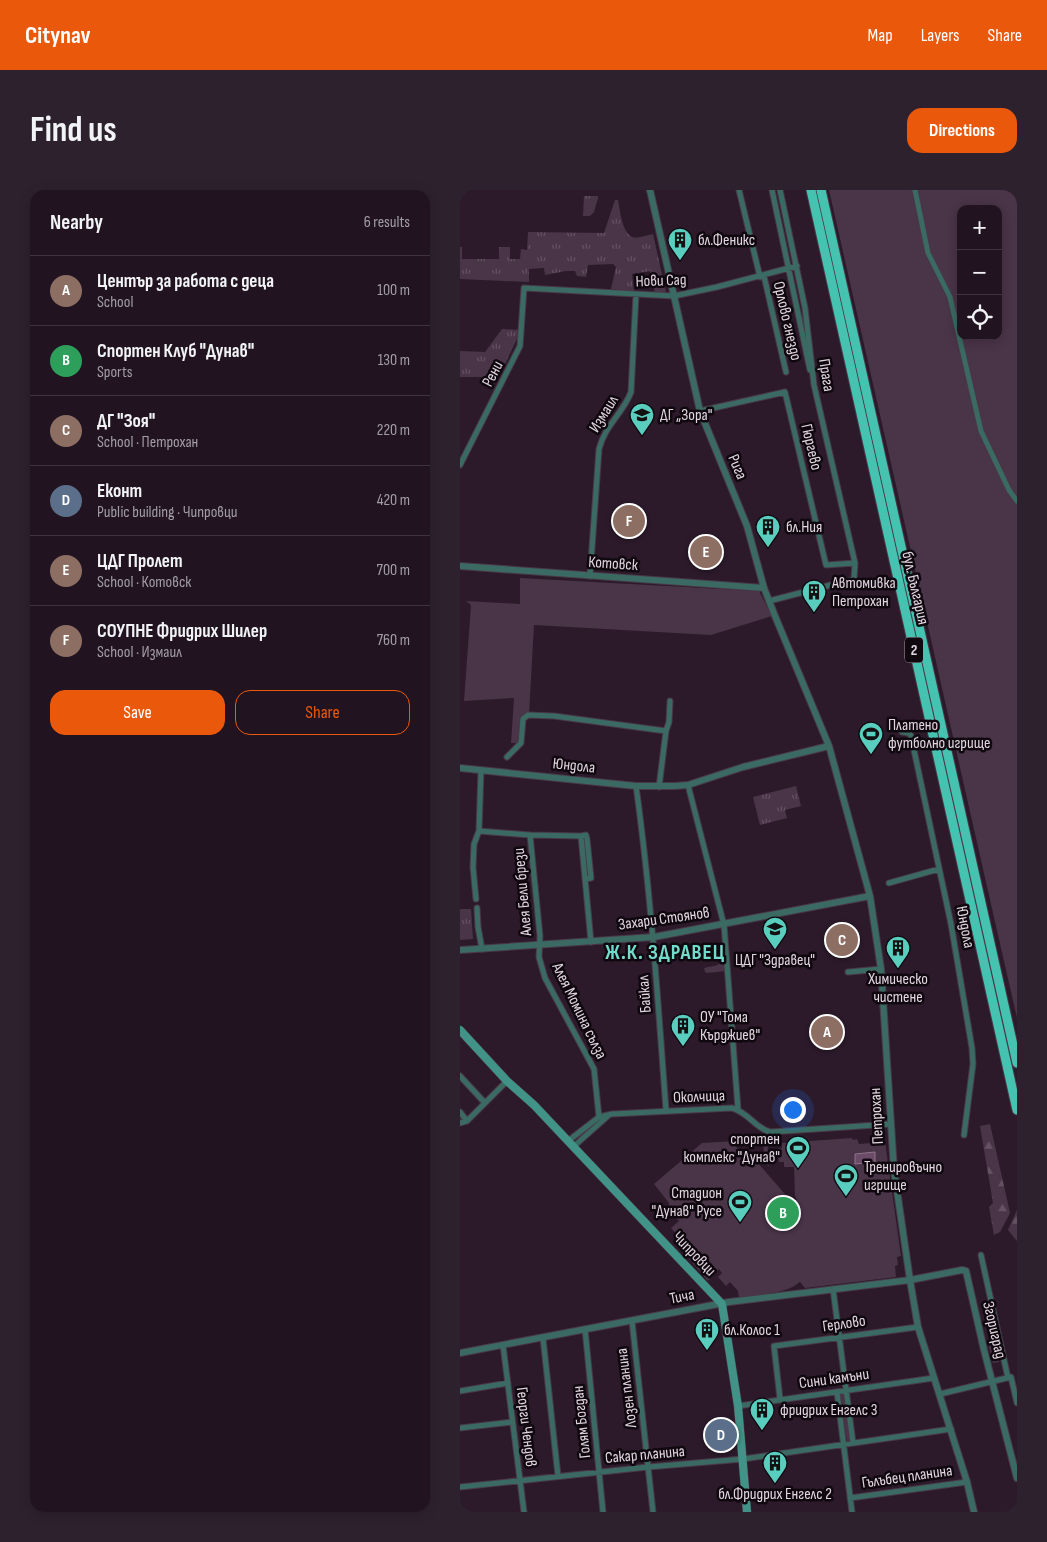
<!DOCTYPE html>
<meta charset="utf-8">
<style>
:root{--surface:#211420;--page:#2d212d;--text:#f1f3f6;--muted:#a29ea5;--line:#3e333e;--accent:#ea580c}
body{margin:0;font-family:"Sofia Sans Condensed",sans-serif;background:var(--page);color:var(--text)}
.controls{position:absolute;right:15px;top:15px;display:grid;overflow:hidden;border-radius:10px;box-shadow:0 2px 12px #0003}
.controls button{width:45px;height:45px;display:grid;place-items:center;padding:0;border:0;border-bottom:1px solid var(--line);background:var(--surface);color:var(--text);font:25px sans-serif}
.you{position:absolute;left:332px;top:919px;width:18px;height:18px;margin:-12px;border:4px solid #fff;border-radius:50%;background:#1a73e8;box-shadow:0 0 0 8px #1a73e833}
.badge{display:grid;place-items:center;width:32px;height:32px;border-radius:50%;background:var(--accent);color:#fff;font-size:16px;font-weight:700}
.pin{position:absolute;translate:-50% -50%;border:2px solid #fff;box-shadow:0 1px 5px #0006}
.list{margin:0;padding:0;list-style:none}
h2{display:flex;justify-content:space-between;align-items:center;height:65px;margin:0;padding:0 20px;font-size:21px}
h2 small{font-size:16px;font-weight:400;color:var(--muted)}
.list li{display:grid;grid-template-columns:32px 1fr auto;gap:15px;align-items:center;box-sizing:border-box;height:70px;padding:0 20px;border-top:1px solid var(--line)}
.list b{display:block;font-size:19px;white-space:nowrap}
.list p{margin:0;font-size:16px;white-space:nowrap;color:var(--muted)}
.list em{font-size:16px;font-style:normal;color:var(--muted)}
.actions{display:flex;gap:10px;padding:15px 20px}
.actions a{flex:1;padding:11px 0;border:1px solid var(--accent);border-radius:15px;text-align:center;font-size:18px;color:var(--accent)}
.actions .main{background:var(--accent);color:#fff}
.icon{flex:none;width:28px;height:28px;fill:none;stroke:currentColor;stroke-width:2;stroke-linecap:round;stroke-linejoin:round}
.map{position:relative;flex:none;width:557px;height:1322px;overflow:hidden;border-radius:15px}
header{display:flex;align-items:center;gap:30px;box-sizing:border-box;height:70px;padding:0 25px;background:var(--accent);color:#fff}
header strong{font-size:24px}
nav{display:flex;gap:28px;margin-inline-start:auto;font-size:18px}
.intro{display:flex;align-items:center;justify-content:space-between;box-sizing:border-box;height:120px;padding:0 30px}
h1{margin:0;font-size:35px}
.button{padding:12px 22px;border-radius:15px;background:var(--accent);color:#fff;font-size:18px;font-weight:700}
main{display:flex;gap:30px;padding:0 30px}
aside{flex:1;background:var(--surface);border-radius:15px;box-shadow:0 2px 12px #0003}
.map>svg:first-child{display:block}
</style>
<header>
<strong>Citynav</strong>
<nav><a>Map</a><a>Layers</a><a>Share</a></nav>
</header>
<div class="intro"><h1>Find us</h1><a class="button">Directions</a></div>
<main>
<aside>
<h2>Nearby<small>6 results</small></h2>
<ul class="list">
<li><span class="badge" style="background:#8d6e63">A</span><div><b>Център за работа с деца</b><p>School</p></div><em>100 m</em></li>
<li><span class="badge" style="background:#2e9e5b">B</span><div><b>Спортен Клуб &quot;Дунав&quot;</b><p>Sports</p></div><em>130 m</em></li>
<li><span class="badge" style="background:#8d6e63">C</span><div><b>ДГ &quot;Зоя&quot;</b><p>School · Петрохан</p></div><em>220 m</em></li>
<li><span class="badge" style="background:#5c6f8a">D</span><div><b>Еконт</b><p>Public building · Чипровци</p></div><em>420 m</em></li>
<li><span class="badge" style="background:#8d6e63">E</span><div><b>ЦДГ Пролет</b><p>School · Котовск</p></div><em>700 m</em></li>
<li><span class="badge" style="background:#8d6e63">F</span><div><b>СОУПНЕ Фридрих Шилер</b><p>School · Измаил</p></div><em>760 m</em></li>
</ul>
<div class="actions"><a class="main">Save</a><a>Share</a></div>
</aside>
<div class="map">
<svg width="557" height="1322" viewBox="0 0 557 1322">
<defs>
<pattern id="forest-firs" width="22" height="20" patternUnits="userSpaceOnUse" patternTransform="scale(1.25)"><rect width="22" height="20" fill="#4a3448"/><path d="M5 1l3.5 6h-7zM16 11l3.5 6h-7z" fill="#645162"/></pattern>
<pattern id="park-tufts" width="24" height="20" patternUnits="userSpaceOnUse" patternTransform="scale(1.25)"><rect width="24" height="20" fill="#4a3448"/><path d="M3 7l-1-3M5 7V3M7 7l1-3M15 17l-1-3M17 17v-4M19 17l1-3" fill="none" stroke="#645162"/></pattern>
</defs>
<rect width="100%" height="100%" fill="#2c1a2a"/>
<!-- grass -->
<path fill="#4a3448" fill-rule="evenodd" d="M369,0H557V828L538,745ZM501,19H538V146H501Z
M60,388L299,401L312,426L251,445L74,435L69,525L63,529L61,553H51L54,508L4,511L11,415L6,411L60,414Z
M266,767L267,781L247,783L245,782L244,778C251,776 262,777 262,768Z
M392,948L393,950L397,949L399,954L425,952L441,1066L437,1067L438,1075L435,1076L436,1087L345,1098L340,1092C325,1105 298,1104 279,1108L278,1101L270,1092L266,1096L258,1087L262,1083L259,1079L248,1091L222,1061L226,1056L211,1038L219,1031L208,1018L209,1013L194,994L242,953L275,951L276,957L291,965L331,1011L337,1010L335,1006L334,977H324V972H319L318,958H322V953Z
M303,950H307L309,976L305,974Z"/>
<!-- forest -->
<path fill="url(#forest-firs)" d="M530,934L550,1023L540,1042L534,1045L529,1017L533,1013L520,936Z
M557,1020V1051L548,1040Z"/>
<!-- park -->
<path fill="url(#park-tufts)" d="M124,6H138V8L134,22L130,26H123Z
M155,10H158C160,20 162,42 172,47C178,49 187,45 193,44L206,102L195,103L190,81L172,84L174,102L151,99L156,77L153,74L128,75L126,87L117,86L115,81H106L85,85L84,78L69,79V92L0,89V57H2V69H39V57H50V69H60L61,59L67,60L68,42L144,43Z
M42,139L61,140L39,187H0V161L25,162Z
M336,596L341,616L325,620L327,628L300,635L293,607Z
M0,719H11L13,749L0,750Z
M534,1150L539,1172L533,1173L528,1152Z
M380,1203H384L390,1251H387Z"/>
<!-- water -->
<path fill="#6a4b68" stroke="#8e758c" d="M415,962V972L395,974V964Z"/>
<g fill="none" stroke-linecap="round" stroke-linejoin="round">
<defs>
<path id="minor" d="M279,0L300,87
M312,0L350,180
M455,0L468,63L490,107L521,241L549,300L557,311
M304,86L326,182
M240,221L325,202L366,375L395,373
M0,275L60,156L64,98L214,106L257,97L337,76
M130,386L139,259C145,235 164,222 171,202L176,105
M309,411L394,389L395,373L354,195L345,118L320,0
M442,542L449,543L451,546L491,734L512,858L513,874L504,945
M47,567L61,553L63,529L68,525L94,526L206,541
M228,595L264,735L278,919
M176,596C191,704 198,812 206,920
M199,597L206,541L209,532L210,511
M19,641L70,645L80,746L79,767L85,788L134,879L139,927
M70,645L121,646L131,752
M121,646L126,645L127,649L131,688L125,689
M429,693L479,679
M16,709L13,677L14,654L19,641L21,580
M17,718L18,737L22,759
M388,782L421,779
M0,886L25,913
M0,922L7,931
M0,933L7,931L47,891
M108,951L139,927L152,924L272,918C288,922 295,938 310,942L431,934
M113,957L149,925
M521,1065L548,1188
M373,1099L393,1253
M172,1131L193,1322
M125,1139L143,1322
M83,1148L98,1286
M43,1155L64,1322
M0,1201L48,1193
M377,1202L392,1322
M480,1204L551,1187L557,1213
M320,1209L314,1156L458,1137
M278,1216L474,1188
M0,1238L52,1232
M0,1297L188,1277L283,1269L491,1239
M390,1308L507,1292"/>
<path id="tertiary" d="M190,0L240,221L287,336L304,398L315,426L369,556L410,706L421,779L434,980L450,1090L458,1137L507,1292L514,1322
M0,376L304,398
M0,578L176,596H215L228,595L283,577L369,556
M0,760L194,747L410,706
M0,1163L269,1112L450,1090L502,1080L506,1081L524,1160L557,1288"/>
<path id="secondary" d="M0,840L47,891L74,915L262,1114L278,1216L287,1322"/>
<path id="trunk" d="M351,0L557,920
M361,0L557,873"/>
</defs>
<!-- minor casing -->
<use href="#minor" stroke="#493847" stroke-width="7"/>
<!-- tertiary casing -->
<use href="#tertiary" stroke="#493847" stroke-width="8"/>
<!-- secondary casing -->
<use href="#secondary" stroke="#493847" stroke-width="9"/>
<!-- trunk casing -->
<use href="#trunk" stroke="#493847" stroke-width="11"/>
<!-- minor -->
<use href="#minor" stroke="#3a6a62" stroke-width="5"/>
<!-- tertiary -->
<use href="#tertiary" stroke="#3a6a62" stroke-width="6"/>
<!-- secondary -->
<use href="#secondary" stroke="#429387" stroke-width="8"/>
<!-- trunk -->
<use href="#trunk" stroke="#46c2b1" stroke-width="9"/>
</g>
<!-- icons -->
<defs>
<symbol id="building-pin" viewBox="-11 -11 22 30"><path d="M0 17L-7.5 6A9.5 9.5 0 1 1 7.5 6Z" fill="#5acebe" stroke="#0f080f"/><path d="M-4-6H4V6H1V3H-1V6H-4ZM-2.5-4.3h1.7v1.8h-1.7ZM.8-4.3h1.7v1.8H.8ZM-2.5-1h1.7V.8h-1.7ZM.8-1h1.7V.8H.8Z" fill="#111"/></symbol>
<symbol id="school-pin" viewBox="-11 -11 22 30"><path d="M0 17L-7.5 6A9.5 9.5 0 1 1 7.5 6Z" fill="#5acebe" stroke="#0f080f"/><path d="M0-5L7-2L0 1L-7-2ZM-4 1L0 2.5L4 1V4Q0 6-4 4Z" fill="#111"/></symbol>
<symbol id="stadium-pin" viewBox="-11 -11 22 30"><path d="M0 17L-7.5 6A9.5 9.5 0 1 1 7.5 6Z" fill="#5acebe" stroke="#0f080f"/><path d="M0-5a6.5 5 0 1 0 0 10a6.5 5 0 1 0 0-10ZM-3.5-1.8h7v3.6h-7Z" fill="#111"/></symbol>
</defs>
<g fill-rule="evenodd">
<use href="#building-pin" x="206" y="36" width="28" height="38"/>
<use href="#school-pin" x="168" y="211" width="28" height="38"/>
<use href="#building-pin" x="294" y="323" width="28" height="38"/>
<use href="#building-pin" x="340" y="388" width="28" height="38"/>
<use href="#stadium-pin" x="397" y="530" width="28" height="38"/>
<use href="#school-pin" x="301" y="725" width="28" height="38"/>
<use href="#building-pin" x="424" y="744" width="28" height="38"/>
<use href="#building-pin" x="209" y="822" width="28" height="38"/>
<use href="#stadium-pin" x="324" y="944" width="28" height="38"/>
<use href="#stadium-pin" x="372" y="972" width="28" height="38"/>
<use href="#stadium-pin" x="266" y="998" width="28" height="38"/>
<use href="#building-pin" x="233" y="1126" width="28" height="38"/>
<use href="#building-pin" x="288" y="1206" width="28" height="38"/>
<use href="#building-pin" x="301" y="1259" width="28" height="38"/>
</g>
<g text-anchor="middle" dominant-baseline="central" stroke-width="5" stroke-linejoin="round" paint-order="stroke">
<!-- shield labels -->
<rect fill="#0f080f" stroke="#a398a2" stroke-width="1" x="445" y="447.5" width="18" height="25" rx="4"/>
<g font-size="15" font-weight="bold" fill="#e2d6e1">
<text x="454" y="460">2</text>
</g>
<!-- poi labels -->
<g font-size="16" fill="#e2d6e1" stroke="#0f080f" text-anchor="start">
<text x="238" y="50">бл.Феникс</text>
<text x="200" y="225">ДГ „Зора"</text>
<text x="326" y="337">бл.Ния</text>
<text x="372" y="393">Автомивка<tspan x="372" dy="18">Петрохан</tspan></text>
<text x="428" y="535">Платено<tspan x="428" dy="18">футболно игрище</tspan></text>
<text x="315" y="770" text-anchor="middle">ЦДГ "Здравец"</text>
<text x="438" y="789" text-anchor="middle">Химическо<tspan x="438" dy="18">чистене</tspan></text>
<text x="240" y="827">ОУ "Тома<tspan x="240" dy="18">Кърджиев"</tspan></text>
<text x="320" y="949" text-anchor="end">спортен<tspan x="320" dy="18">комплекс "Дунав"</tspan></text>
<text x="404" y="977">Тренировъчно<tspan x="404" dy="18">игрище</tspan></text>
<text x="262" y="1003" text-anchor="end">Стадион<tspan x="262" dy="18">"Дунав" Русе</tspan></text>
<text x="264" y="1140">бл.Колос 1</text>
<text x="320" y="1220">фридрих Енгелс 3</text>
<text x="315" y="1304" text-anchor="middle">бл.Фридрих Енгелс 2</text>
</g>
<!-- street labels -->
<g font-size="16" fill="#e2d6e1" stroke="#0f080f">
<text transform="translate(201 91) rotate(-2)">Нови Сад</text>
<text transform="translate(327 131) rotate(77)">Орлово гнездо</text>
<text transform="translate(33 184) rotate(-62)">Рени</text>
<text transform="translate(366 185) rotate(81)">Прага</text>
<text transform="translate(144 224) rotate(-58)">Измаил</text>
<text transform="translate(351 257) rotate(77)">Гюргево</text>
<text transform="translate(277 277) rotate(67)">Рига</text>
<text transform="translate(153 374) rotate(4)">Котовск</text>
<text transform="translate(455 398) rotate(77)">бул. България</text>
<text transform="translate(114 576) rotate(6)">Юндола</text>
<text transform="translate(63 702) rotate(-95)">Алея Бели брези</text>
<text transform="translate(204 729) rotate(-8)">Захари Стоянов</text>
<text transform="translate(505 737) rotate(79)">Юндола</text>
<text transform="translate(185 804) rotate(-94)">Байкал</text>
<text transform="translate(119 821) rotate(64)">Алея Момина сълза</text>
<text transform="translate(239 907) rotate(-2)">Околчица</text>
<text transform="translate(417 926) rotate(-93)">Петрохан</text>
<text transform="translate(234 1064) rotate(46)">Чипровци</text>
<text transform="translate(222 1107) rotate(-11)">Тича</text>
<text transform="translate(384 1134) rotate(-8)">Герлово</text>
<text transform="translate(534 1140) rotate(77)">Згориград</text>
<text transform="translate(374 1189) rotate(-8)">Сини камъни</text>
<text transform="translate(167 1198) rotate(-97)">Лозен планина</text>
<text transform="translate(122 1232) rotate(-96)">Голям Богдан</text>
<text transform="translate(66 1237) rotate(83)">Георги Чендов</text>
<text transform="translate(185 1265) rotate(-5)">Сакар планина</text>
<text transform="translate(447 1287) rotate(-8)">Гълъбец планина</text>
</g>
<!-- district labels -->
<g font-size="21" font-weight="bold" letter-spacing="1" fill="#73dbcb" stroke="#0f080f">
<text x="205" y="762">Ж.К. ЗДРАВЕЦ</text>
</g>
</g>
</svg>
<div class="controls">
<button>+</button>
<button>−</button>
<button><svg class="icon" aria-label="locate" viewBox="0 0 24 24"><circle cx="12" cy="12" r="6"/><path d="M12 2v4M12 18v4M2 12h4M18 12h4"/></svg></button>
</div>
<div class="you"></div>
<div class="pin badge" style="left:367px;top:842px;background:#8d6e63">A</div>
<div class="pin badge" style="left:323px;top:1023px;background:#2e9e5b">B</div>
<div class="pin badge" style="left:382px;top:750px;background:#8d6e63">C</div>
<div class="pin badge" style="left:261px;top:1245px;background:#5c6f8a">D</div>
<div class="pin badge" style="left:246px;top:362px;background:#8d6e63">E</div>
<div class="pin badge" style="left:169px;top:331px;background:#8d6e63">F</div>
</div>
</main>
